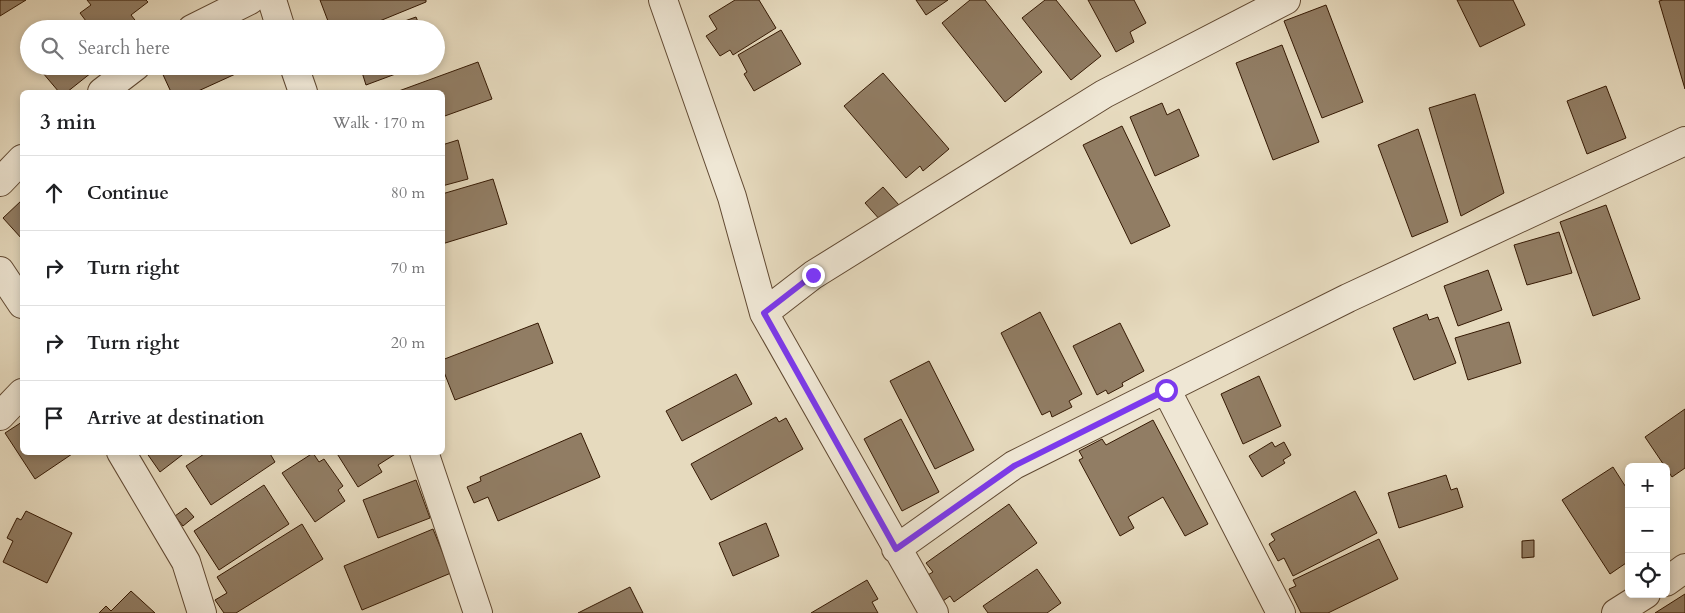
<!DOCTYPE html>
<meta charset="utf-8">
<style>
:root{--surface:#fff;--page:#f6f6f6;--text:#202124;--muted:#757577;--line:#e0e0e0}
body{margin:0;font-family:Cardo,serif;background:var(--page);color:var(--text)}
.controls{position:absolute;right:15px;bottom:15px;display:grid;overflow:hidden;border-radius:8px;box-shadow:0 2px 8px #0003}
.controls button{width:45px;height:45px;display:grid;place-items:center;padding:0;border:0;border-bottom:1px solid var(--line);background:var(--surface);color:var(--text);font:25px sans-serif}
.stop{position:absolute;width:15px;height:15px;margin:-11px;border:4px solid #7c3aed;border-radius:50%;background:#fff}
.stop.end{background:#7c3aed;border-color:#fff;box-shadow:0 1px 5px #0008}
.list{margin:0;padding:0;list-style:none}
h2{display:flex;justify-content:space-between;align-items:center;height:65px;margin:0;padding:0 20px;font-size:21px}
h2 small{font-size:16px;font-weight:400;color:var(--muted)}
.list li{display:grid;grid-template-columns:32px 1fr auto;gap:15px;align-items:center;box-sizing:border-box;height:75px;padding:0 20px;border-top:1px solid var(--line)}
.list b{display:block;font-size:19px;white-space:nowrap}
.list em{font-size:16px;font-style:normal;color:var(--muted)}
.icon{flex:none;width:28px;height:28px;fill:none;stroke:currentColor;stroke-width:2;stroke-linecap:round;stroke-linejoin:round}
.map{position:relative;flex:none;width:1685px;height:613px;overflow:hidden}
.search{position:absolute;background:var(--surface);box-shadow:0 2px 8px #0003;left:20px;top:20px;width:425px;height:55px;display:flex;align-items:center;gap:12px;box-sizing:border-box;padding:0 18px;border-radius:28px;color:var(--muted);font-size:19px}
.panel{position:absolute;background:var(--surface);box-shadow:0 2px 8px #0003;left:20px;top:90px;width:425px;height:365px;border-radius:8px}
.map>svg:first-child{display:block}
</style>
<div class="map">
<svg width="1685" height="613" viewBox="0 0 1685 613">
<rect width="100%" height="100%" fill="#e6dabe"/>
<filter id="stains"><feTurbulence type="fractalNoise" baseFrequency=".004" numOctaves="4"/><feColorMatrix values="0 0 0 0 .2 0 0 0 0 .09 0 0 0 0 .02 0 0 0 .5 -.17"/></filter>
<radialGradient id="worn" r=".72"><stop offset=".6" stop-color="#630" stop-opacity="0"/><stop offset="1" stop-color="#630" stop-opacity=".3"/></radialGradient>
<!-- building -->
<path fill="#917d64" stroke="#351903" d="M0,0H26L0,16Z
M87,0H146L148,2L131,15L142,29H92L80,13L91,5Z
M320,0H426V2L360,29H331Z
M735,0H759L776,28L733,55L730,50L720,56L706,36L717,29L709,16Z
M916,0H948L926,15Z
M970,0H985L1042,72L1005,102L942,23Z
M1045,0H1056L1101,56L1071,80L1022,18Z
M1088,0H1134L1146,23L1130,32L1134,42L1116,52Z
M1457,0H1513L1525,25L1480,47Z
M1663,0H1685V89L1659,1Z
M1326,5L1363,102L1322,118L1284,21Z
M416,17L421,29H382Z
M245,21L248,29H229Z
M781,30L801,64L754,91L744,74L747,72L738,55Z
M1282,45L1319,142L1273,160L1236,63Z
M478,62L492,99L442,117V92H396Z
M37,66H94L96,69L67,92H59Z
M159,66H253L196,92H171Z
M360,66H417L366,85Z
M883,73L949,149L923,171L920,166L906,178L844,106Z
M1606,86L1626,138L1587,154L1567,101Z
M1475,94L1504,193L1461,216L1429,108Z
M1162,103L1167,115L1179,109L1199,156L1155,176L1130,117Z
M1122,126L1170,226L1131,244L1083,145Z
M1418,129L1448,222L1412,237L1378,145Z
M458,140L468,179L442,186V145Z
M493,179L507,224L442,244V194Z
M883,187L899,205L881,221L865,203Z
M22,200V239L3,218Z
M1606,205L1640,299L1593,316L1560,222Z
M1559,232L1572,273L1527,285L1514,245Z
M1488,270L1502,310L1458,326L1444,286Z
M1040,312L1082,394L1069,401L1072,407L1052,417L1050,411L1042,415L1001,333Z
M1427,314L1429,320L1438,317L1456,363L1414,380L1393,328Z
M1509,322L1521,363L1468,380L1455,338Z
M538,323L553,363L455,400L442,367V360Z
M1120,323L1144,371L1122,383L1123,386L1108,394L1106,390L1097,395L1073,346Z
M929,361L974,450L935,469L890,381Z
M736,374L752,404L682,441L666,411Z
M1259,376L1281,426L1243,444L1221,394Z
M1685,409V468L1672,477L1645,437Z
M776,417L779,422L786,418L803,449L711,500L691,464Z
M901,419L939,492L902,511L864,439Z
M1153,420L1208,524L1185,536L1163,497L1128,517L1134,528L1120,536L1079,460L1083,458L1079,451L1102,439L1106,445Z
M22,422V452H75L35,479L5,433Z
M581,433L600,477L498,521L488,497L474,503L467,487L481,481L480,477Z
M1272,442L1275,447L1284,442L1291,455L1283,460L1285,463L1262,477L1249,456Z
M146,452H186L160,472Z
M207,452H269L275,462L211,505L186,466Z
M336,452H396L397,453L378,465L382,472L358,487Z
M313,453L319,462L324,459L343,486L338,490L345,501L315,522L282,473Z
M1613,467L1629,492V561L1610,574L1562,500Z
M1446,475L1451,490L1457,488L1463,507L1399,528L1388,493Z
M416,480L430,518L378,538L363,500Z
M264,485L289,524L219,570L194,531Z
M1355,491L1377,533L1293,576L1284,558L1278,561L1269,544L1275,540L1271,534Z
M1009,504L1037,543L954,602L950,596L943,601L926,576L933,572L926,563Z
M186,508L194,517L183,526L175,516Z
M26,511L72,533L47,583L3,562L13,541L7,538L17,518L21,520Z
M766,523L779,556L733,576L719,543Z
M302,524L323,559L236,613H224L215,600L227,593L217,577Z
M433,529L451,573L362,610L344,566Z
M1379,539L1398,579L1328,613H1301L1289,589L1296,586L1293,580Z
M1534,540V557L1522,558V541Z
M1037,569L1061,603L1047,613H988L983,606Z
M867,580L878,599L872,602L878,613H811Z
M630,587L643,613H578Z
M131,591L155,613H99L106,606L111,611Z
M1685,594V613H1655Z"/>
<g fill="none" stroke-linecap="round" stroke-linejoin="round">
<defs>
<path id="street" d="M272,0L281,29
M663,0L732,197L764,313L934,613
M192,29L250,0
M294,66L303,92
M102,92L136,66
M0,182L22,159
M0,271L22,304
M764,313L813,275L1104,94L1286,0
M1166,389L1281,613
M0,416L22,393
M121,452L186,562L202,613
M424,452L478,613
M896,549L1014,465L1348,298L1685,141
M1666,582L1685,568
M1616,613L1646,594"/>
</defs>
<!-- street casing -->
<use href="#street" stroke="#614932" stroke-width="30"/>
<!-- street -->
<use href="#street" stroke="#efe7d5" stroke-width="28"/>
</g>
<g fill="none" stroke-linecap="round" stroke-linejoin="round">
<!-- route -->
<path stroke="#7c3aed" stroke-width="6" d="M813,275L764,313L896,549L1014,466L1166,390"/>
</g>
<rect width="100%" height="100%" filter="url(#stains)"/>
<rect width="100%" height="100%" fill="url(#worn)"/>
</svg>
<div class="controls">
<button>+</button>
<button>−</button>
<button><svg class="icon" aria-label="locate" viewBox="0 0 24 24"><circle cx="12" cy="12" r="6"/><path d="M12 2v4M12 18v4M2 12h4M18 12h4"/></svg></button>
</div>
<div class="stop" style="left:1166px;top:390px"></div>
<div class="stop end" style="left:813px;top:275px"></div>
<div class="search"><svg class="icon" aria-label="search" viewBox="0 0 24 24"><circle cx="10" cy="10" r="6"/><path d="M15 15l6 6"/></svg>Search here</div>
<section class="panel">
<h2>3 min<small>Walk · 170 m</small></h2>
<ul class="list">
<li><svg class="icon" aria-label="ahead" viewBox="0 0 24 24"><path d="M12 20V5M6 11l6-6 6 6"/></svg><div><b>Continue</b></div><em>80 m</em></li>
<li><svg class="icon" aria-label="right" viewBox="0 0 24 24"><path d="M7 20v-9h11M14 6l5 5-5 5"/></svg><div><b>Turn right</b></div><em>70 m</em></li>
<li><svg class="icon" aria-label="right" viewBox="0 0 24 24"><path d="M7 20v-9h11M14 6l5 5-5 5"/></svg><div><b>Turn right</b></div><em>20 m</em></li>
<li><svg class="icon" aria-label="arrive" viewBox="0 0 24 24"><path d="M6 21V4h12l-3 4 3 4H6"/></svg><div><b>Arrive at destination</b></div></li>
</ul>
</section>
</div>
